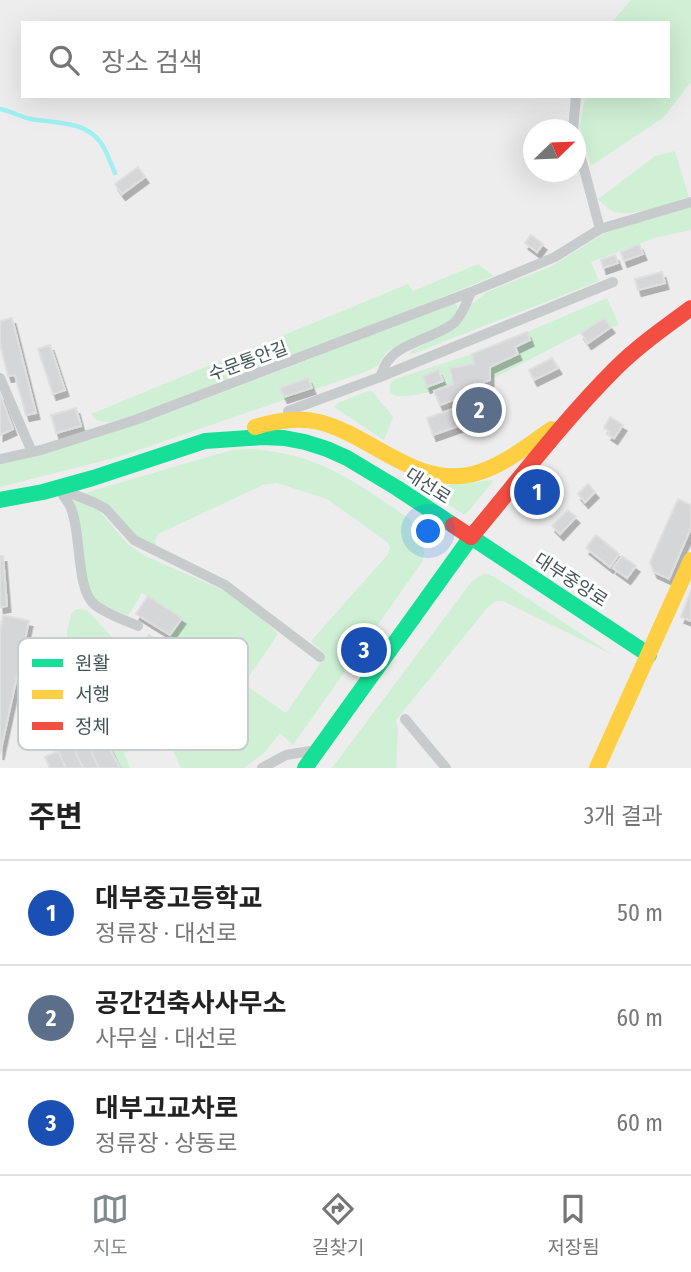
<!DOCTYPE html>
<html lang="ko">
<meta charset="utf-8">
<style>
:root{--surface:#fff;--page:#f6f6f6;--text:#222;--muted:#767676;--line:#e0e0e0;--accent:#7f8a8e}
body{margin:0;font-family:"Fira Sans Condensed","Noto Sans KR",sans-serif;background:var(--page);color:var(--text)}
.compass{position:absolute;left:523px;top:119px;width:63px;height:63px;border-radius:50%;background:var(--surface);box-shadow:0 7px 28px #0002;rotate:67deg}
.you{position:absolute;left:429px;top:532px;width:24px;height:24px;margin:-18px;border:5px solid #fff;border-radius:50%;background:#1a73e8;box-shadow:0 0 0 10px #1a73e833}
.badge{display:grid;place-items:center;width:46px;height:46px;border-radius:50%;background:var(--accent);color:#fff;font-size:23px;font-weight:700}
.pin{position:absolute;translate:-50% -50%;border:4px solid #fff;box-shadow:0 2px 7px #0006}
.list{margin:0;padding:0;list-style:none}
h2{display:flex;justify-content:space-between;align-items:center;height:91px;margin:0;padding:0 28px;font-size:30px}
h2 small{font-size:23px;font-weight:400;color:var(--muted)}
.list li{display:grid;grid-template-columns:46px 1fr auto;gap:21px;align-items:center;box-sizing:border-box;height:105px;padding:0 28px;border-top:2px solid var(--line)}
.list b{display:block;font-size:26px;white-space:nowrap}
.list p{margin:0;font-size:23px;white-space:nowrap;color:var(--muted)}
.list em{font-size:23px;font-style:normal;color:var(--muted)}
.icon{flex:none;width:38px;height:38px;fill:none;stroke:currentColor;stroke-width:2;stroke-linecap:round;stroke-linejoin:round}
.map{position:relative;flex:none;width:691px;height:768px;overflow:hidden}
.search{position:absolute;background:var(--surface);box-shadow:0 7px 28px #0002;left:21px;right:21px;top:21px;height:77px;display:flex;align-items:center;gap:18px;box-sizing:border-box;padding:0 24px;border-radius:0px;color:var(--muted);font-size:26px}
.sheet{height:406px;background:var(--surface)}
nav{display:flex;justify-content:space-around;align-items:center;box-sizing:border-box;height:98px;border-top:2px solid var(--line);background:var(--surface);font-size:19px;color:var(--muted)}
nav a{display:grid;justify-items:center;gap:4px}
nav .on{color:var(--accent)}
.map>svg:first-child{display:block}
</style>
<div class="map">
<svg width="691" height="768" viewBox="0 0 691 768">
<defs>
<filter id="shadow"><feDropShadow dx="3.5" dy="6" stdDeviation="0" flood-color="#0004"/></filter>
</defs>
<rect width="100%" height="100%" fill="#eeeded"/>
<!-- green -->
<path fill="#cff0d4" d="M631,0H691V82L664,117L591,166L580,127L585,96H668V23H611Z
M675,151L689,197C671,203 640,214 622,213C611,213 605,206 598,199L655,156Z
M691,206V230L654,238L591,262L599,281L410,355L411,351L449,332L462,322L472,304L487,292L552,266L605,233Z
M478,264L494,276L381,322L132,416L110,422L97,421L91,414L408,284L413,291Z
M607,298L619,325L611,327L604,319L581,333L490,380V367L518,354L515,347L530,340L527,332Z
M450,303H455L459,309L453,318L441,326L386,352L379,365L365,372L118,457L0,487V463C83,444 163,415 242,385C312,359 381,331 450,303Z
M472,354L474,364L450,368L453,384C442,388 401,402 392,394C388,390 390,388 390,384L395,379Z
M368,391H372L393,417L384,440L334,407L338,403Z
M252,449C322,454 358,484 414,522L410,528C420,538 428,548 422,562L293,745L280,733L264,753L244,768H181L165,734L124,753L130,768H120L91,710L66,670L67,632L71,614L76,609L87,610L127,653L137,654L176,679L194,652L170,635L181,617L142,593L128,616L97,602L87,589L72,502V499H76L99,511L129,545L145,556L223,590L248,606L278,634L244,684L286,713L326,655L311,641L389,553L390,547L387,542L327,499L277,483L263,485L158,534L155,542L158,547L137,537L129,529L114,511L105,503L82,494L214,455L233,450Z
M493,480L492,483L466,514H463L432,494V490L439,486Z
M483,574H488L498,579L613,655L503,601H496L488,607L396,720L398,730L396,768H332L472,581Z"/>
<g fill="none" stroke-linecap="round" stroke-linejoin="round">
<!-- stream -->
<path stroke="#a0f0f0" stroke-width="4.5" d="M0,109C11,111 20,117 31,119C56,123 86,121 101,143C107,152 111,164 115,173"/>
</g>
<!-- building -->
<path fill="#d5d6d7" stroke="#dfdfe0" stroke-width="2" filter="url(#shadow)" d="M138,167L145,177L122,194L115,184Z
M531,235L543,244L537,252L525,243Z
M639,244L643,254L624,261L621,252Z
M615,255L618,263L603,268L601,260Z
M662,272L665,283L638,290L635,279Z
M12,318L36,413L26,415L15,375L8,376L0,344V321Z
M604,318L611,327L588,343L581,333Z
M527,332L530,340L515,347L518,354L490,367V380L457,392L459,398L440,405L434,391L453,384L450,368L474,364L472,354Z
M50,345L65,390L53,394L38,349Z
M552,358L558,368L534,380L529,370Z
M438,370L443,381L427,387L423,376Z
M308,378L312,388L284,397L280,388Z
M0,394L13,429L0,435Z
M490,396L496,413L433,435L427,418Z
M76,408L81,426L56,433L51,415Z
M610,417L623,425L614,438L608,434L610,432L604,428Z
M588,484L595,492L585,502L578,494Z
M678,499L691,505V528L669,579L654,572L650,562Z
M568,510L576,517L560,534L552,526Z
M596,535L619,554L610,567L586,548Z
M0,556H3L7,606L0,607Z
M622,556L636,566L627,578L613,568Z
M691,590V621L681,617Z
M148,596L182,618L170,635L136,614Z
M3,615L29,621L0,754V632Z
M149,635L184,657L172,677L137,654Z
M92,710L114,757L120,768H99L75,718Z
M75,718L99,768H83L62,724Z
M62,724L83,768H66L48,731Z
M58,751L66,768H50L45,757Z"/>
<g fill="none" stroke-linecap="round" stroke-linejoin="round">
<!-- lane -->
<path stroke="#c7cbcc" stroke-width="10" d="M573,130L576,96
M576,139L600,229
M380,377C382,372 384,367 387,362C400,342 437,338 455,322C463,314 467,302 471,292L555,257L600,229L691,202
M0,378L32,452
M288,411L380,377L613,282
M0,459L41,450L135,420L471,292
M58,488C62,494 67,500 70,506C82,530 75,589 95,605C107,614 124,620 138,626
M68,492L95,503L106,509L134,540L225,585L320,657
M405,719L446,768
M262,768L286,755L310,751"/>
<!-- fast -->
<path stroke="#16e098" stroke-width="16" d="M0,500L43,492L93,478L205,441L263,437L284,438L305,442L327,449L347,458L397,488L453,525
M305,768L471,537L649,655"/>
<!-- slow -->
<path stroke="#ffcf43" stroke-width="16" d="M255,427C275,421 297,417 319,422C371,435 416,488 473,474C502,467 528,445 552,429
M597,768L691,560"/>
<!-- jam -->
<path stroke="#f24e42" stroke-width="16" d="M453,525L471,537C518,481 563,421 615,369C638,346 665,327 691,308"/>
</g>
<g text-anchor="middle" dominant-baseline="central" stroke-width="6" stroke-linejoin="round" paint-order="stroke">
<!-- street labels -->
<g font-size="18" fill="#43555b" stroke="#fff">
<text transform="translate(248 361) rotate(-20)">수문통안길</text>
<text transform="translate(428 486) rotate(33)">대선로</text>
<text transform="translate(571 580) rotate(33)">대부중앙로</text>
</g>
</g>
<!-- legend -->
<rect x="18" y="638" width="230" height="112" rx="10" fill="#fff" stroke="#c7ccce" stroke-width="2"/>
<rect x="32" y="659" width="31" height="8" fill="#16e098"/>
<rect x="32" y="690" width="31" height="9" fill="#ffcf43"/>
<rect x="32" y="722" width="31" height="8" fill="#f24e42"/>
<g font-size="19" fill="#43555b">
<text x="75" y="670">원활</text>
<text x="75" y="701">서행</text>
<text x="75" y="733">정체</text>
</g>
</svg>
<svg class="compass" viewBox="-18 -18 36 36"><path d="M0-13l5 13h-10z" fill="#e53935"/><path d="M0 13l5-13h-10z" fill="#767676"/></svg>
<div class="you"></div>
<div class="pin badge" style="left:537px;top:492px;background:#1a4fb4">1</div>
<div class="pin badge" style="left:479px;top:410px;background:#5c6f8a">2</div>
<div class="pin badge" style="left:364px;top:650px;background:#1a4fb4">3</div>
<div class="search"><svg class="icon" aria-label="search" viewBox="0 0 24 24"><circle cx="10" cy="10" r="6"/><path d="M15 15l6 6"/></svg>장소 검색</div>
</div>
<section class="sheet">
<h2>주변<small>3개 결과</small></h2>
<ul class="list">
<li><span class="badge" style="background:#1a4fb4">1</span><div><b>대부중고등학교</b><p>정류장 · 대선로</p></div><em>50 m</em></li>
<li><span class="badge" style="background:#5c6f8a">2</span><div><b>공간건축사사무소</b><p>사무실 · 대선로</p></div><em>60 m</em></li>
<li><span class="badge" style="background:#1a4fb4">3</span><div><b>대부고교차로</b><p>정류장 · 상동로</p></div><em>60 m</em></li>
</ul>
</section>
<nav>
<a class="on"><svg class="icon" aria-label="map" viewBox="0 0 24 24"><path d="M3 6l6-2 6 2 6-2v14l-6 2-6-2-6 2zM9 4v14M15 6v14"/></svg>지도</a>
<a><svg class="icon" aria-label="directions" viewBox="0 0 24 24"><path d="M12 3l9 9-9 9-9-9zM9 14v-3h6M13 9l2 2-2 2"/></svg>길찾기</a>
<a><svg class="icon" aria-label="saved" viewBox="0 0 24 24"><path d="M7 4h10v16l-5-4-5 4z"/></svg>저장됨</a>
</nav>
